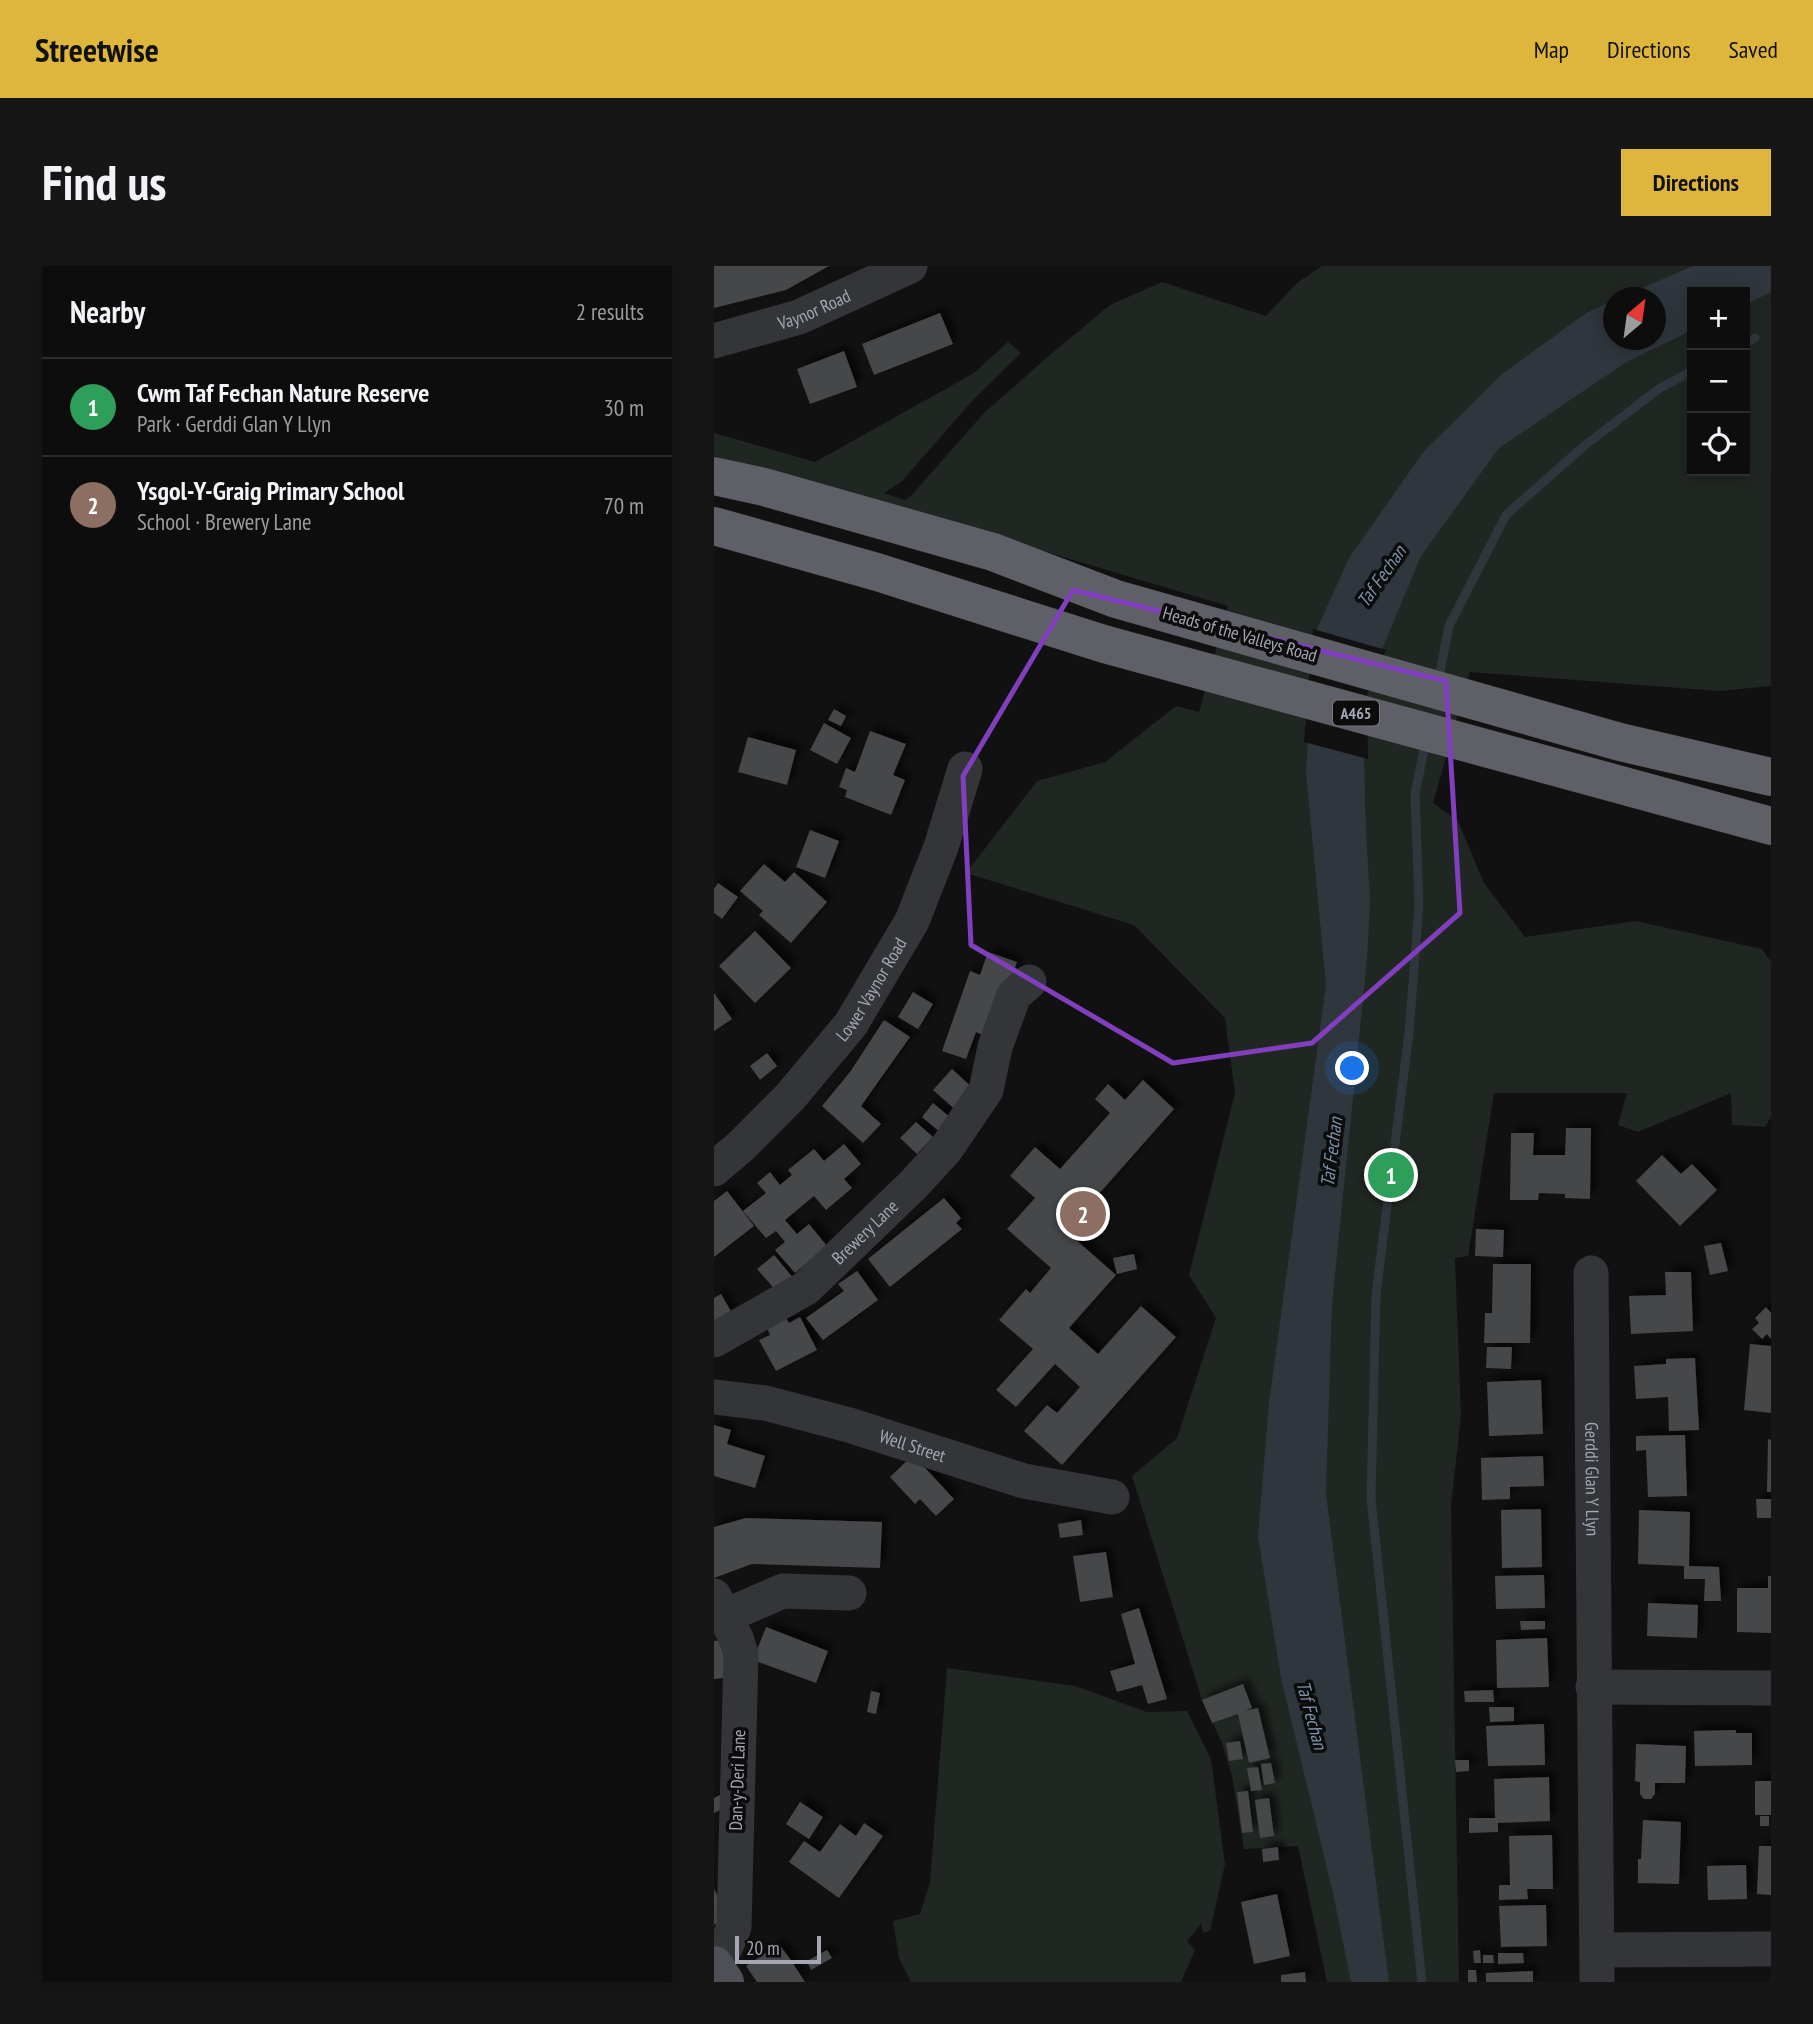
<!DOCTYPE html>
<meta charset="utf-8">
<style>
:root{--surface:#0d0d0e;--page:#161617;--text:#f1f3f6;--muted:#9a9c9e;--line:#2d2d2e;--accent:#dfb63c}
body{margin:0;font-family:"PT Sans Narrow",sans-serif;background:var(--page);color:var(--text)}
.controls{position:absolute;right:21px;top:21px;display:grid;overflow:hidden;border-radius:0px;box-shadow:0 4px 18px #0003}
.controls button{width:63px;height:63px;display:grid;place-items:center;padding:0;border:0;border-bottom:2px solid var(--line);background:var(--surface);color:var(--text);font:35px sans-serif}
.compass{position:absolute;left:889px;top:21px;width:63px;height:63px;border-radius:50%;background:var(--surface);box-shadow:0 4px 18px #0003;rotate:29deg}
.scale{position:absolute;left:21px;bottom:18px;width:86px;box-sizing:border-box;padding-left:7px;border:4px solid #a4a7b2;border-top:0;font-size:19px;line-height:24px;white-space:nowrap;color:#a4a7b2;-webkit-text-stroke:5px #0c0c0d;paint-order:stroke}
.you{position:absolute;left:639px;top:803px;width:24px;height:24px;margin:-18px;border:5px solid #fff;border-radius:50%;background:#1a73e8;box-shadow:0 0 0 10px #1a73e833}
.badge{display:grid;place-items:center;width:46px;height:46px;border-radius:50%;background:var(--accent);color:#fff;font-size:23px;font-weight:700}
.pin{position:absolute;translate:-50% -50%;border:4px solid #fff;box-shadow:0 2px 7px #0006}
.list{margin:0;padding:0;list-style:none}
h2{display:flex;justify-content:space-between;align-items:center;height:91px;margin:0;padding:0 28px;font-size:30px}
h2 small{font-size:23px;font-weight:400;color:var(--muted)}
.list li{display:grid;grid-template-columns:46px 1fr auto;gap:21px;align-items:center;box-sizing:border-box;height:98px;padding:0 28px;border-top:2px solid var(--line)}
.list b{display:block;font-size:26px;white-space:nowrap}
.list p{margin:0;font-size:23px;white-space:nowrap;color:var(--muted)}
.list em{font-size:23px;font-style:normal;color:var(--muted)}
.icon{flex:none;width:38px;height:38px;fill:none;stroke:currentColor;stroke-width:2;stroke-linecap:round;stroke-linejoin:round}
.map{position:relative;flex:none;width:1057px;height:1716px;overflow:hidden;border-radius:0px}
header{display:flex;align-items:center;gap:42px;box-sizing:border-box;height:98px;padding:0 35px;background:var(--accent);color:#111}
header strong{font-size:33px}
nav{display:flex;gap:38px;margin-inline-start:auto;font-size:24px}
.intro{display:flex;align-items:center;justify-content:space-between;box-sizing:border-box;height:168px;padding:0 42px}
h1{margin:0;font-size:49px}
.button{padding:18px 32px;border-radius:0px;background:var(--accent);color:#111;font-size:24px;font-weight:700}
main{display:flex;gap:42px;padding:0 42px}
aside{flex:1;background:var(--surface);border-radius:0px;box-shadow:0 4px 18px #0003}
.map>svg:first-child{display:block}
</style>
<header>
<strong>Streetwise</strong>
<nav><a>Map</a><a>Directions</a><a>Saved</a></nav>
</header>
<div class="intro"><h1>Find us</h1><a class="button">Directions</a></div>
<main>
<aside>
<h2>Nearby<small>2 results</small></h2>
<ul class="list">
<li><span class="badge" style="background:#2e9e5b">1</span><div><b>Cwm Taf Fechan Nature Reserve</b><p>Park · Gerddi Glan Y Llyn</p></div><em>30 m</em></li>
<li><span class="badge" style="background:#8d6e63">2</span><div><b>Ysgol-Y-Graig Primary School</b><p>School · Brewery Lane</p></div><em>70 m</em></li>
</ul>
</aside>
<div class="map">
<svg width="1057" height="1716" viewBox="0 0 1057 1716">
<defs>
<filter id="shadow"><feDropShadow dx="6" dy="-6" stdDeviation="3.5" flood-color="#0009"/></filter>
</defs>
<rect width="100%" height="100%" fill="#111112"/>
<!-- green -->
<path fill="#202621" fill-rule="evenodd" d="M608,0H1057V420L1005,425L756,406L719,537L744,555L770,617L811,671L922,655L1048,683L1057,696V851L1051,861L1018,859L1017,827L924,866L904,859L913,827H780L754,990L741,992L747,1149L737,1240L745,1716H613L584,1580L530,1583L518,1510L508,1477L488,1434L418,1210L463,1172L502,1052L475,1009L521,827L511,752L420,659L252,607L323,515L391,496L462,440L485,446L514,340L97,216L0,190V167L101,196L260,107L294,76L307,87L259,134L187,216L170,227L191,234L197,230L270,147L330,94L396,39L448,16L552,50L583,17ZM978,26H1031V205H978ZM900,32H942V74H900Z
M233,1402L361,1420L433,1446L473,1445L497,1493L511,1598L496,1665L489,1667L487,1658L473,1675L481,1684L467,1716H197L185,1692L179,1655L206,1648L216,1616Z"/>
<!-- water -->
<path fill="#30363d" d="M979,0H1057V26L1031,39V26H978V64L911,97L785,182L707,290L649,429L651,540L656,636L653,693L618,1038L612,1228L675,1716H637L619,1627L567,1412L544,1270L555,1137L612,719L592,506L601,367L635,292L710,185L787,109L872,47L899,35L900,74H942V32L907,31Z"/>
<!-- pier -->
<path fill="#111112" d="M599,363L672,384L653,429L654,493L590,476Z"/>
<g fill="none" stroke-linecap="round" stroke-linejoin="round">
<!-- stream -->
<path stroke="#30363d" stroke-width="9" d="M1031,78L1041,72
M724,416L735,360L792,249L870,180L946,122L978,105
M708,1716L657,1232L662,1028L695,767L705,639L701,528L712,474"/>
</g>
<!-- building -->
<path fill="#45464a" filter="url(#shadow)" d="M0,0H115L72,24L0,42Z
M226,47L239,78L160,109L148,78Z
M130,85L143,121L96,138L83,103Z
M120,443L132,450L127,460L114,454Z
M110,457L137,472L123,498L96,484Z
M156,465L192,478L179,509L191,514L177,549L131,531L133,524L125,521L132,502L141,506Z
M34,471L82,484L73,519L24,506Z
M96,564L125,575L111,612L82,601Z
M50,598L71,616L80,606L113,636L77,677L45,649L49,645L26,625Z
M4,617L24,631L8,653L0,647V623Z
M41,665L77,702L41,737L5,700Z
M274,686L303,696L276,772L262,766L252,793L228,785L256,705L266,709Z
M199,726L219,738L204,763L184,751Z
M0,727L18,753L0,765Z
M170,754L196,771L147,840L167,858L149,877L108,840L136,806Z
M53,787L63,800L46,814L36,800Z
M238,803L261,824L243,845L219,824Z
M429,814L460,843L352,965L402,1009L355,1062L384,1088L427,1040L462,1071L348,1199L310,1165L333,1139L343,1147L366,1121L341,1098L302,1141L282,1124L319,1083L285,1054L312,1023L316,1027L337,1002L293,963L321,932L296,910L321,881L346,903L396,847L381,833L394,818L411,834Z
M219,837L237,852L226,866L208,851Z
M202,856L219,871L203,888L186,872Z
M852,862H877L876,933L851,932V928L825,927L824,934H796L797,867H820L819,889H851Z
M130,878L147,898L130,913L138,922L112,944L100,930L71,954L83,968L95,958L113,980L81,1007L61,984L71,976L62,965L52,972L29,945L52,927L43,917L56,906L66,919L78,909L74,904L100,883L110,895Z
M948,889L967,908L978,898L1003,924L966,960L922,915Z
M13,925L40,960L0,991V935Z
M230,932L247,952L242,957L248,963L176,1021L154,993Z
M762,963L790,964L789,991L761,990Z
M1007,977L1014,1005L996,1009L990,980Z
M420,988L423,1003L403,1008L399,992Z
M60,989L80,1013L64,1027L43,1003Z
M779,998H817L816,1077H770L771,1047H778Z
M143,1005L164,1034L109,1074L92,1052L130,1025L124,1018Z
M951,1006H977L979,1065L917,1068L915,1030L952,1029Z
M7,1028L18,1047L0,1059V1032Z
M1052,1041L1057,1047V1073L1053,1068L1048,1073L1038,1063L1045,1057L1041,1052Z
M86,1051L103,1084L62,1105L45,1074L56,1069L53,1062L72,1052L75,1057Z
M1036,1078L1057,1080V1147L1030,1144Z
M773,1081H798L797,1103L772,1102Z
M981,1092L985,1164L955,1165L954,1131L922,1133L920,1100L952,1098V1093Z
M827,1114L829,1168L775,1170L773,1116Z
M0,1159L17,1164L13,1178L51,1190L41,1222L0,1210Z
M971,1169L973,1230L934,1231L932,1184L922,1185V1170Z
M1054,1173L1057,1174V1226H1053Z
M199,1189L240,1233L222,1250L206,1233L201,1238L176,1211Z
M829,1190L830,1220L796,1221V1233L768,1234L767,1192Z
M1042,1233H1057V1252H1043Z
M827,1243L828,1301L788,1302L787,1244Z
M925,1244L976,1246L975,1300L1005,1301L1007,1335H990L991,1313H970V1300L924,1298Z
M32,1252L168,1256L166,1302L38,1298L0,1312V1261Z
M367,1254L369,1269L346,1272L344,1258Z
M392,1286L399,1331L366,1336L359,1290Z
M830,1309L831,1342L782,1343L781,1310Z
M1054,1310H1057V1367L1023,1366V1322H1054Z
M934,1337L984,1339L983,1372L933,1370Z
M425,1342L453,1433L434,1438L428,1419L403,1426L396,1405L421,1398L407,1348Z
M806,1355H831V1363L807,1364Z
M52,1361L114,1385L102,1417L39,1394Z
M833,1372L835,1421L783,1422L782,1374Z
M7,1374L19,1411L0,1413V1375Z
M529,1418L538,1442L530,1445L544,1442L556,1492L535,1497L524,1448L498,1457L488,1434Z
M779,1424L780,1436H751L750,1425Z
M157,1425L166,1427L162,1448L153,1446Z
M775,1441H800V1455L776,1456Z
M830,1458L831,1499L774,1500L772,1460Z
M1022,1464V1467H1038V1499L981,1500L980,1465Z
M526,1475L529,1493L515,1495L512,1477Z
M922,1478L972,1480L971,1517H941V1528L937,1533H930L926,1528V1516L921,1515Z
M741,1494H755V1505L742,1506Z
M557,1497L561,1517L550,1519L547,1498Z
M544,1501L548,1524L537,1525L533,1502Z
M835,1511L836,1555L784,1557V1566L755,1567V1552H781L780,1513Z
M1041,1515H1057V1549H1041Z
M534,1525L539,1566L528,1567L523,1526Z
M8,1528L14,1540L0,1547V1532Z
M555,1532L560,1570L546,1572L541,1534Z
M86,1536L109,1551L95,1573L72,1558Z
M1046,1550H1055V1560H1046Z
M929,1554L967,1556L965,1618L924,1617V1593H927Z
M150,1557L169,1570L125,1632L75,1596L90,1575L106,1586L126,1558L142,1570Z
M838,1569L839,1623H813L814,1633L785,1634V1619H796L795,1570Z
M1045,1580H1057V1629L1043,1628Z
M564,1581L565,1594L549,1596L548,1583Z
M1032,1599L1033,1633L994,1634L993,1600Z
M0,1623L10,1641L8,1654L0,1659Z
M563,1628L576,1690L540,1698L527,1636Z
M832,1639L833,1680L787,1681L785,1640Z
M65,1678L76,1693L91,1716H43L32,1700Z
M113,1684L118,1692L97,1704L93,1695Z
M766,1684L767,1697H760L759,1685Z
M784,1687H809L810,1697L784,1698Z
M769,1689H779L780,1697H769Z
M754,1704H762L763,1716H754Z
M819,1705V1716H772V1707Z
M591,1706L592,1716H567V1709Z"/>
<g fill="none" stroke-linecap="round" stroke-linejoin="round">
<!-- minor -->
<g stroke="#343539" stroke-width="35">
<path id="s1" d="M0,75L85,51L196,0"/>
<path id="s2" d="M0,903L26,881L76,831L137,758L198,655L227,581L251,503"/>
<path id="s3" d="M877,1007L883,1716"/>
<path id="s4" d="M0,1074L92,1022L200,918L232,883L272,824L281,781L300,729L315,716"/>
<path id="s5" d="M0,1131L51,1137L135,1159L310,1215L398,1231"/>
<path d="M0,1330L22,1372L27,1388L20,1661L12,1680L0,1698"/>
<path d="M11,1350L69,1325L135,1327"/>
<path d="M879,1421L1057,1422"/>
<path d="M883,1684L1057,1683"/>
</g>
<!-- major -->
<path stroke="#4f5056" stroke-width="38" d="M0,1699L11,1716"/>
<!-- highway -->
<path stroke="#5f6067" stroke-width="38" d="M0,210L50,221L279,286L402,333L906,476L1057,511
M0,260L163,306L390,378L1057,560"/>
</g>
<!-- marked area -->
<path fill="none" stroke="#813ebd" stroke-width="5" stroke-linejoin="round" d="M359,324L732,415L746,647L598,777L459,797L257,679L249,510Z"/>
<g text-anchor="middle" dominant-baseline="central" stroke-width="7" stroke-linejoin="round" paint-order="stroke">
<!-- shield labels -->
<rect fill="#0c0c0d" stroke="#767880" stroke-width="2" x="619" y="434.5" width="46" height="25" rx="5"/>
<g font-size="16" font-weight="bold" fill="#a4a7b2">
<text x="642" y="447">A465</text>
</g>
<!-- street labels -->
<g font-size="18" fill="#a4a7b2" stroke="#0c0c0d">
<text stroke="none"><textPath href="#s1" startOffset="105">Vaynor Road</textPath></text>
<text transform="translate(526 368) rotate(16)">Heads of the Valleys Road</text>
<text stroke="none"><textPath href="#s2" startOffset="240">Lower Vaynor Road</textPath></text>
<text stroke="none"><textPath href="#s4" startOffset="187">Brewery Lane</textPath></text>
<text stroke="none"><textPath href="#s5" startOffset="205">Well Street</textPath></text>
<text stroke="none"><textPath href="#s3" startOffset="206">Gerddi Glan Y Llyn</textPath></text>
<text transform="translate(23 1514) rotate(-88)">Dan-y-Deri Lane</text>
</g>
<!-- water labels -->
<g font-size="19" font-style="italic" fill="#7d91aa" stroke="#0c0c0d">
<text transform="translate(667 310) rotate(-55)">Taf Fechan</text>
<text transform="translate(617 886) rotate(-83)">Taf Fechan</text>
<text transform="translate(598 1449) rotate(75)">Taf Fechan</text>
</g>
</g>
</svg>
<div class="controls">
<button>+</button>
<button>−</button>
<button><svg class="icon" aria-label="locate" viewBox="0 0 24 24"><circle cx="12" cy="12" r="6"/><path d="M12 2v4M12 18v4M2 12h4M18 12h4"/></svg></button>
</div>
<svg class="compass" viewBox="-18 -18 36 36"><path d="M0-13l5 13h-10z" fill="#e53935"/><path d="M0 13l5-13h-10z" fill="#9a9c9e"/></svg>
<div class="scale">20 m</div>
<div class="you"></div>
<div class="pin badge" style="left:677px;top:909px;background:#2e9e5b">1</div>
<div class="pin badge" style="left:369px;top:948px;background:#8d6e63">2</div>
</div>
</main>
